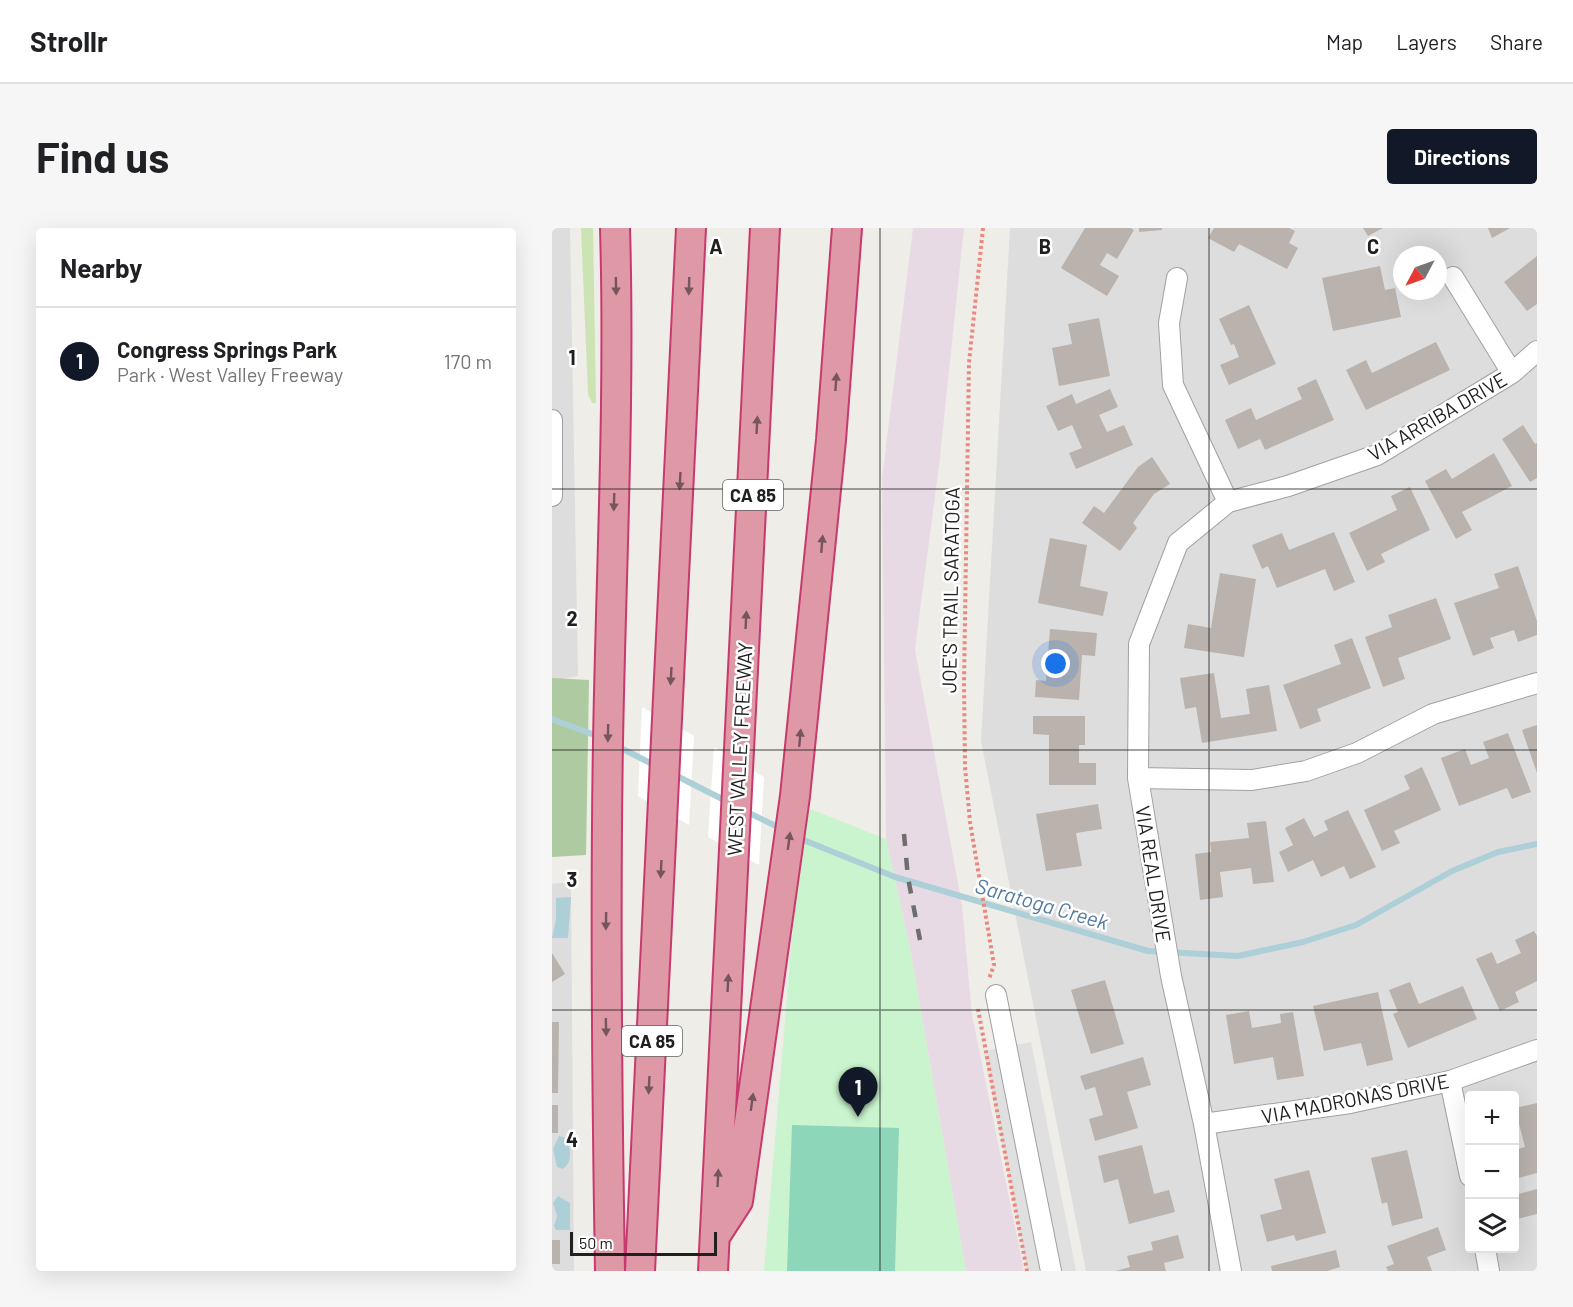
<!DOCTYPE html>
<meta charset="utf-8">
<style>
:root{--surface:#fff;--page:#f6f6f6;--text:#202124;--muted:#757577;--line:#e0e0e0;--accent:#111827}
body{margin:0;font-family:Barlow,sans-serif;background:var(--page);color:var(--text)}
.controls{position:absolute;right:18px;bottom:18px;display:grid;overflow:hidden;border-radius:6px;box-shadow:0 6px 24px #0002}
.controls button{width:54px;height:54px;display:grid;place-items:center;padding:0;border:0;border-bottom:2px solid var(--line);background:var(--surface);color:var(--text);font:30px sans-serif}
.compass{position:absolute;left:841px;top:18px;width:54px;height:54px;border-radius:50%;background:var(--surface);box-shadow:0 6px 24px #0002;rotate:229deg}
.scale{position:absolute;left:18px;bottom:15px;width:147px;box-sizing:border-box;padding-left:6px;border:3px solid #202020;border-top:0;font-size:16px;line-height:21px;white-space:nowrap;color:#202020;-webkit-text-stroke:4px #fff;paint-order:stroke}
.you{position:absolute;left:504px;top:436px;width:21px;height:21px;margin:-15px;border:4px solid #fff;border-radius:50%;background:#1a73e8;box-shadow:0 0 0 9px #1a73e833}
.badge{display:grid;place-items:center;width:39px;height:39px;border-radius:50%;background:var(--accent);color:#fff;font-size:20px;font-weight:700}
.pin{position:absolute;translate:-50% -50px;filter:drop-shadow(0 2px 3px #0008)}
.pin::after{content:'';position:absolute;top:32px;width:21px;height:18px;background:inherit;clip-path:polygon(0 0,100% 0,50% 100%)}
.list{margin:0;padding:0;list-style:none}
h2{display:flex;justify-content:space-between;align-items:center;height:78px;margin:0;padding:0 24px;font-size:26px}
h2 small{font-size:20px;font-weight:400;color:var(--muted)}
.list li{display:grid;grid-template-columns:39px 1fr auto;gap:18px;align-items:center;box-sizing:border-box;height:108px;padding:0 24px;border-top:2px solid var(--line)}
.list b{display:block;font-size:22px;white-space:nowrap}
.list p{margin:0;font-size:20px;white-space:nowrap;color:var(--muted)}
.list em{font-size:20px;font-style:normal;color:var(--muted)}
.icon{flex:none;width:33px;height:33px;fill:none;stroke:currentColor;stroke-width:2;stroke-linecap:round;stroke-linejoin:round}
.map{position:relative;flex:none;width:985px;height:1043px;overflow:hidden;border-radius:6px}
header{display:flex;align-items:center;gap:36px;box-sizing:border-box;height:84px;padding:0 30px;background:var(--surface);border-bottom:2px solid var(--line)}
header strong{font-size:28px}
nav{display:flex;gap:33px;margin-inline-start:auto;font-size:21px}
.intro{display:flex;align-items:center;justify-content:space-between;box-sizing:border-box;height:144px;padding:0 36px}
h1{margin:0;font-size:42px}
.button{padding:15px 27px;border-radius:6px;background:var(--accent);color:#fff;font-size:21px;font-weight:700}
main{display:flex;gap:36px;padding:0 36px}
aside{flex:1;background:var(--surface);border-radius:6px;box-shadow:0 6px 24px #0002}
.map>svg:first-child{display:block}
</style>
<header>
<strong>Strollr</strong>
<nav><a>Map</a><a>Layers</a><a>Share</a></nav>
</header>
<div class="intro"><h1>Find us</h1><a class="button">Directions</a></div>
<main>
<aside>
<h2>Nearby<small></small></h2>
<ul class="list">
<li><span class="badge">1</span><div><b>Congress Springs Park</b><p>Park · West Valley Freeway</p></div><em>170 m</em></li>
</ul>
</aside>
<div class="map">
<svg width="985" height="1043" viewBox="0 0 985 1043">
<rect width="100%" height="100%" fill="#efede8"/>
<!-- residential -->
<path fill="#dedddd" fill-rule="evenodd" d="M0,0H18L26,448L0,453Z
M458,0H985V1043H534L429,513ZM850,27H886V63H850ZM918,868H963V1020H918Z
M19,654L22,1043H0V656Z"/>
<!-- industrial -->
<path fill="#e8dae5" d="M361,0H412L387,238L363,421L410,677L420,787L472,1043H414L358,720L334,611L330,251Z"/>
<!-- grass -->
<path fill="#cce4b3" d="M29,0H41L44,175H40L36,166Z"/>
<!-- forest -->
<path fill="#aecaa1" d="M0,450L37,452L34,627L0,629Z"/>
<!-- park -->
<path fill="#caf4cd" d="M251,578L334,611L358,720L414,1043H212Z"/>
<!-- pitch -->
<path fill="#8ed6b9" d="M240,897L347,900L343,1043H235Z"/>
<!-- parking -->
<path fill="#e0e0e0" d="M479,814L524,1043H475L432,823Z"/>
<!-- water -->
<path fill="#adcfd8" d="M19,669L16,710H0L4,691V670Z
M7,908L16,910C17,921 22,932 11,941L5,939L1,921Z
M6,968L18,975V1002H4L2,998L5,988L1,975Z"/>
<!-- pier -->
<path fill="#fff" d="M90,479L142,508L137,597L86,568Z
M162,519L212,549L207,637L156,609Z"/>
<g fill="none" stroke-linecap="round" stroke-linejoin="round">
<!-- stream -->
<path stroke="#adcfd8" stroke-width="6" d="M0,491L48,509
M65,518L104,538
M121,546L176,574
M191,582L230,601
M244,609L343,649L596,723L686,728L751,714L804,697L900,643L946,624L985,616"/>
</g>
<!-- building -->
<path fill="#b9b2ad" d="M533,0H579L582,2L565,31L555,25L548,37L567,48L555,68L509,40Z
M587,0H610V2L587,4Z
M662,0H737L743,3L737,15L746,20L735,41L687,16L682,24L656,10Z
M811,0H831L816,8Z
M936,0H958L940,10Z
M985,28V76L975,83L952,54Z
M828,38L833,62L843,60L849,89L781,103L770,50Z
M697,77L724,136L677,157L668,137L687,129L682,116L679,117L667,91Z
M547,90L558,148L507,158L500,120L520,116L516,96Z
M884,114L898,142L814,182L794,142L814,132L820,145Z
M764,151L782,192L713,222L708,211L686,221L673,192L699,180L704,192L750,171L745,160Z
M558,161L566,179L547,187L555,204L572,197L581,217L524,241L517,225L530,220L520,197L506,203L494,178L520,166L524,176Z
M971,197L983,216L985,215V250L978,254L950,211Z
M942,225L960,258L910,284L920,302L904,311L873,253L894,241L900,251Z
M600,229L618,256L602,266L581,295L585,300L568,323L530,295L542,278L552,285L586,239Z
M858,259L878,302L829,326L833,334L815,343L797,305L845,282L839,268Z
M782,304L803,354L782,363L773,341L725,360L716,338L710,341L700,317L730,305L737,322Z
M498,310L535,317L528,358L556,364L551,388L486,375Z
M966,338L985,393V407L966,414L962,402L938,410L942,420L921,428L902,375L947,360L942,346Z
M668,345L704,351L692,429L632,420L636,396L659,400Z
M884,370L899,411L846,430L853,451L831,459L813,409L840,399L836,387Z
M498,401L545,405L543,428L530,427L527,472L483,469L484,452L494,453Z
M800,410L819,460L765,481L769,493L748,501L731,457L789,436L782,417Z
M662,445L669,490L698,486L694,461L717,457L725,503L650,515L644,479L633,481L628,450Z
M481,488H533V517H527V535H544V557H497V507L481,506Z
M985,497V545L970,502Z
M956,505L979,564L960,571L955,560L907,578L889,530L913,521L919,537L937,530L931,514Z
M870,539L889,582L842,603L848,615L830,623L812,582L858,561L852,548Z
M546,576L550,601L524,605L530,638L494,643L484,586Z
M796,582L824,639L798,651L792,638L769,649L761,632L736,644L727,624L741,617L733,600L752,590L762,609L776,602L772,593Z
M714,593L722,654L701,656L699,640L668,644L671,669L648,672L643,626L659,624L658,614L697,610L695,595Z
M982,703L985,708V753L963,764L967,774L948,783L924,731L940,724L945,736L969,725L963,712Z
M0,725L13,746L0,754Z
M553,752L572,816L539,826L519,762Z
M858,754L867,776L911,758L925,791L856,820L841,786L846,784L837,762Z
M826,764L841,832L815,838L809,815L772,823L761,778Z
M697,783L700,800L729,795L728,786L741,784L752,848L725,852L721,829L682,836L674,787Z
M0,794H7L6,865H0Z
M591,829L599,857L575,864L586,900L543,913L537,891L551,887L543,859L533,862L528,848Z
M985,875V945L963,951V922L973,919L963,880Z
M0,877H6V905H0Z
M590,917L602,966L617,962L623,984L577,996L566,951L552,955L546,928Z
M855,922L871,990L840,998L835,974L830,976L819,930Z
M757,942L774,1005L744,1013L742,1007L715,1014L708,987L730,981L722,951Z
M985,961V986L965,991L963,967Z
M886,999L894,1022L875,1029L880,1043H836L834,1039L842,1036L835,1018Z
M626,1007L632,1030L612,1035L614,1043H564L578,1039L575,1028L601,1022L599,1014Z
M0,1012H8V1036H0Z
M784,1022L788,1039L775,1043H720L719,1038Z"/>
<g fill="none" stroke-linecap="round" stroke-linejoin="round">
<defs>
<path id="minor" d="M901,49L960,145
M625,50L617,95L621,157L676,274
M0,192V268
M586,550L700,552L754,543L805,525L881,486L985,455
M444,767L499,1043
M898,853L918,948
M652,896L798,875L898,853L985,822
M933,1020L937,1043
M679,1043L652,896L619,748L586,550L587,416L626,315L676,274L736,258L825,227L960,145L985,123"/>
<path id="highway" d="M164,1007L186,973L243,568L279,212L295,0
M58,1043C55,866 53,690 56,514C59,342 68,171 63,0
M88,1043L139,0
M161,1043L213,0"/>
</defs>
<!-- minor casing -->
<use href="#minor" stroke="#a1a1a1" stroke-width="22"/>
<!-- highway casing -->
<use href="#highway" stroke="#c83a6d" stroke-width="32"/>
<!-- path -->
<path stroke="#eb877d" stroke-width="4" stroke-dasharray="3 3" stroke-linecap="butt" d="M431,0L417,135L412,455L413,539L418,594L442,737L437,751
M426,781L475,1043"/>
<!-- minor -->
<use href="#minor" stroke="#fff" stroke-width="20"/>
<!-- highway -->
<use href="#highway" stroke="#de98a6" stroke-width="28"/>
<!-- rail -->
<path stroke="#6e6e6e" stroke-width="4.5" stroke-dasharray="12 12" stroke-linecap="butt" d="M352,606L356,650L368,712"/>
</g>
<!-- one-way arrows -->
<defs><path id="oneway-solid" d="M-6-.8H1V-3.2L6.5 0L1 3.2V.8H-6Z" transform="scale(1.5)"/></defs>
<g fill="#75565c">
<use href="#oneway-solid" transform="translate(64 58) rotate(89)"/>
<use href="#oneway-solid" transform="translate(137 58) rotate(92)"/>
<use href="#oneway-solid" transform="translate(284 154) rotate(-86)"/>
<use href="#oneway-solid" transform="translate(205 197) rotate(-87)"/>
<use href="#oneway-solid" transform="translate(128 253) rotate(93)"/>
<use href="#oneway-solid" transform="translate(62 274) rotate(92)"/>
<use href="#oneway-solid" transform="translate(270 316) rotate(-85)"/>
<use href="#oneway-solid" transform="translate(194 392) rotate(-87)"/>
<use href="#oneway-solid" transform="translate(119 448) rotate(93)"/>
<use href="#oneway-solid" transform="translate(56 505) rotate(91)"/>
<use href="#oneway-solid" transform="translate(248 510) rotate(-85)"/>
<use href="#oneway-solid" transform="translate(237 613) rotate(-82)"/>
<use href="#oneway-solid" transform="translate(109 641) rotate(93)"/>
<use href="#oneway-solid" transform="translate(54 693) rotate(91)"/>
<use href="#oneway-solid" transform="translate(176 755) rotate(-87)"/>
<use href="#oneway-solid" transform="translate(54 799) rotate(89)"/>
<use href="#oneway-solid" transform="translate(97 857) rotate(93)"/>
<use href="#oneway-solid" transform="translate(200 874) rotate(-82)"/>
<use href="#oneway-solid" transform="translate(166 950) rotate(-87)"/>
</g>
<!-- grid -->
<path fill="none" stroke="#202020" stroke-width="1.5" stroke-opacity="0.55" d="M328,0V1043M657,0V1043M0,261H985M0,522H985M0,782H985"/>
<g text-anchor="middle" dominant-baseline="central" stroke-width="5" stroke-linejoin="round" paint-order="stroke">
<!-- shield labels -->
<g fill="#fff" stroke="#636363" stroke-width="1.5">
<rect x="171" y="252" width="60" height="30" rx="4.5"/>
<rect x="70" y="798" width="60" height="30" rx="4.5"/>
</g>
<g font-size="18" font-weight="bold" fill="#202020">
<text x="201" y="267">CA 85</text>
<text x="100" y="813">CA 85</text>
</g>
<!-- street labels -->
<g font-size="20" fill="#202020" stroke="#fff">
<text transform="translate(885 188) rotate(-30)">VIA ARRIBA DRIVE</text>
<text transform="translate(398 362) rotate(-89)">JOE'S TRAIL SARATOGA</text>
<text transform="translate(187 521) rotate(-87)">WEST VALLEY FREEWAY</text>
<text transform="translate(602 646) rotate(81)">VIA REAL DRIVE</text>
<text transform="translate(803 870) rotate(-11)">VIA MADRONAS DRIVE</text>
</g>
<!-- water labels -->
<g font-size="21" font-style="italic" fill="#537a9f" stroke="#fff">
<text transform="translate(490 675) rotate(16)">Saratoga Creek</text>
</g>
</g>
<g font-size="20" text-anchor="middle" font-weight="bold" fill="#202020" stroke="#fff" stroke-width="5" stroke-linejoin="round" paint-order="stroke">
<text x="164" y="26">A</text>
<text x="493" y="26">B</text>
<text x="821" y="26">C</text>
<text x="20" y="137">1</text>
<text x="20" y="398">2</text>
<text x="20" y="659">3</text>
<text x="20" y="919">4</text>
</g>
</svg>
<div class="controls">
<button>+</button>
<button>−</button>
<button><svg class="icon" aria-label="layers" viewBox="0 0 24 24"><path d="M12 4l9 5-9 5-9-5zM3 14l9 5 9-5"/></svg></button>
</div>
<svg class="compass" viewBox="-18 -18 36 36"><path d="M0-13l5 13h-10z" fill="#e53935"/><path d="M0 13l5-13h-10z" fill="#757577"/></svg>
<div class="scale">50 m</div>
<div class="you"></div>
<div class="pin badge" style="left:306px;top:889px">1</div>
</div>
</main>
